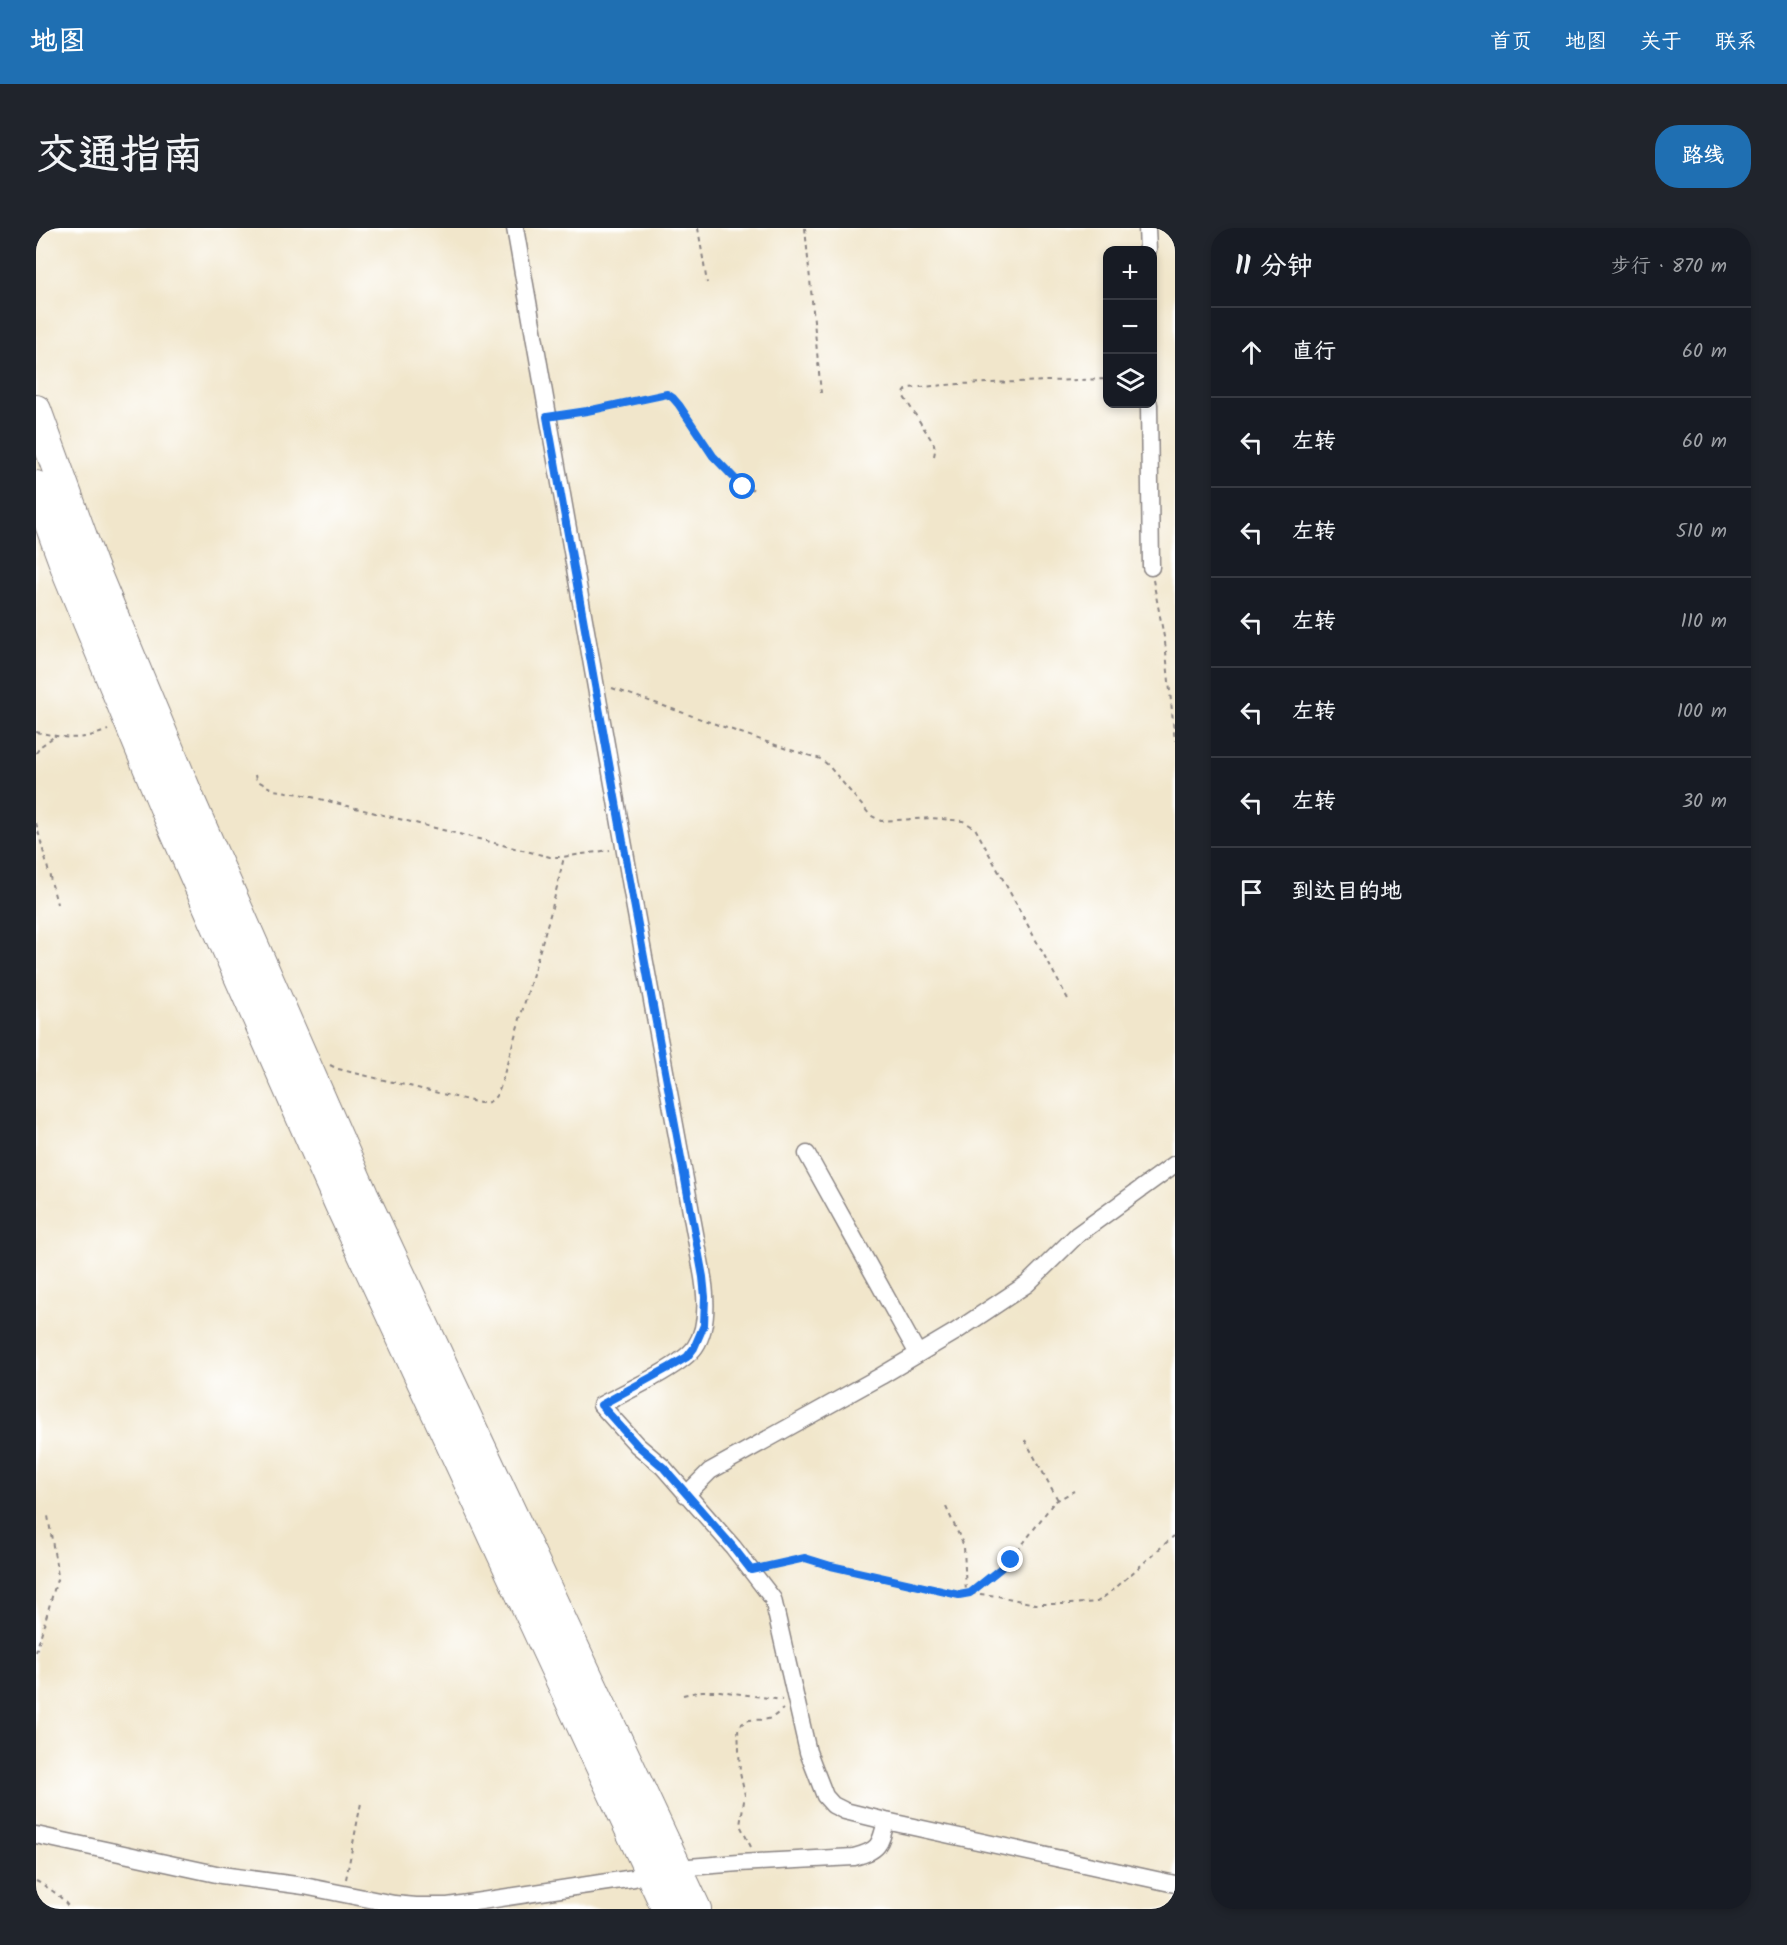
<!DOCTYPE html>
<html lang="zh">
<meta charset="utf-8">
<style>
:root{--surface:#171b24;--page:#20242c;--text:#f1f3f6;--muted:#9ea1a6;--line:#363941;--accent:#1f6fb2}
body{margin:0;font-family:Kalam,"LXGW WenKai TC",sans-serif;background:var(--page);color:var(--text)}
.controls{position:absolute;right:18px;top:18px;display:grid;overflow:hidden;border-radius:12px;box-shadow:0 3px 9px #0003}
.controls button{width:54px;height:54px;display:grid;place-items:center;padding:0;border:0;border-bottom:2px solid var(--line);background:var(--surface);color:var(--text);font:30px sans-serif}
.stop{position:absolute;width:18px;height:18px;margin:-14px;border:4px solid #1a73e8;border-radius:50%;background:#fff}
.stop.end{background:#1a73e8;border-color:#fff;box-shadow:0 2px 6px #0008}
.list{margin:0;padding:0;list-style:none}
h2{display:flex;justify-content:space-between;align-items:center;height:78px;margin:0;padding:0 24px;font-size:26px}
h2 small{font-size:20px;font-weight:400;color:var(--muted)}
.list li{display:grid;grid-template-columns:39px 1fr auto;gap:18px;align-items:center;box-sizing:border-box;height:90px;padding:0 24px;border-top:2px solid var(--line)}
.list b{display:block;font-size:22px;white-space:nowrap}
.list em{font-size:20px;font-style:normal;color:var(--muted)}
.icon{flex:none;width:33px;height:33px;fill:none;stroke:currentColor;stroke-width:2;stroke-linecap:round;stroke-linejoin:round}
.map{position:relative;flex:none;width:1139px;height:1681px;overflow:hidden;border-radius:24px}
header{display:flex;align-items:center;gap:36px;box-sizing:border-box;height:84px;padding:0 30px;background:var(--accent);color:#fff}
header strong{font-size:28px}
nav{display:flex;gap:33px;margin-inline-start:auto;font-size:21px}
.intro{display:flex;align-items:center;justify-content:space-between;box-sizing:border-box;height:144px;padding:0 36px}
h1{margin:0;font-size:42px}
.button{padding:15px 27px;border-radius:24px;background:var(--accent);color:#fff;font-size:21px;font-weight:700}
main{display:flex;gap:36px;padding:0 36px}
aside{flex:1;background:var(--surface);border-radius:24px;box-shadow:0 3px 9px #0003}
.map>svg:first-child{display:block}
</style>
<header>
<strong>地图</strong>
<nav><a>首页</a><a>地图</a><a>关于</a><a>联系</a></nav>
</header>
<div class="intro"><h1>交通指南</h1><a class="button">路线</a></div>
<main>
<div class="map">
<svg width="1139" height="1681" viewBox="0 0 1139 1681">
<rect width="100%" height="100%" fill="#fff"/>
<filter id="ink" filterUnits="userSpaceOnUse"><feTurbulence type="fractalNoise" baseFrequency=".0167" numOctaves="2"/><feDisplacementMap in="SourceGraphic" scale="12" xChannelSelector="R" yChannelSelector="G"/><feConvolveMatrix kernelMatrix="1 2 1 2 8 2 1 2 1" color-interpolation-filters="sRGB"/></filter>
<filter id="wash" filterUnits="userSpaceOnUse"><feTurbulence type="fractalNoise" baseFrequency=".008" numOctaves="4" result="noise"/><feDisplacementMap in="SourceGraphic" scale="24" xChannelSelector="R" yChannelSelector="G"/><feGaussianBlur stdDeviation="1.35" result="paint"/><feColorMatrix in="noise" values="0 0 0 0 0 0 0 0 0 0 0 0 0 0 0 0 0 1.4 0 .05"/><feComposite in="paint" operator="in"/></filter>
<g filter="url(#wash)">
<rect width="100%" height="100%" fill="#f1e6cb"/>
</g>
<g filter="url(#ink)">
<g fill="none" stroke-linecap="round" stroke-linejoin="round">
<defs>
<path id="street" d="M479,0L598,675L665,1038C670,1063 674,1097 659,1119C646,1138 587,1165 565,1177L601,1217L627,1239L697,1319L737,1371L772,1524L789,1568L797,1577L809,1583L850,1593L1139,1656
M1111,0L1112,22
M1113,176L1115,339
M771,926L882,1126
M650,1267L674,1243L845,1148L919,1104L991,1056L1041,1007L1139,936
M0,1607L185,1647L268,1658L358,1676L380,1678H412L598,1650
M653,1639L703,1635L818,1629C843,1622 844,1618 850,1593"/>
<path id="highway" d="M0,182L57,339L155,575L327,967L660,1681
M0,258L33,348L131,585L304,977L631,1681"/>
</defs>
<!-- street casing -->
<use href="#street" stroke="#8a8483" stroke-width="19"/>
<!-- highway casing -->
<use href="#highway" stroke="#8a8483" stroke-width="32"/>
<!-- path -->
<path stroke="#8a8483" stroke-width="2" stroke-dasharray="4.5 4.5" stroke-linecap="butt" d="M662,0L671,55
M769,0L785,165
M526,187L631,166C653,179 690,266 717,261L720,264
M898,228L899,223L898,216L868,169V165L872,160L923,156L1072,151
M1117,352L1129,414L1139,513
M576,460L751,521L785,531L792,537L834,587L845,593L895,590L927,593L939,600L1033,773
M0,504C31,510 42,514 72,502
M0,525L5,518L19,508
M219,547L220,552L238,562L264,566L514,629H526L574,622
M0,595L21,676
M294,837L302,841L444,875C456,876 460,869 464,860L516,680L528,629
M989,1212L1022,1272
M910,1279L928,1318L930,1366
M733,1339L769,1331L906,1363L923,1367L934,1365L945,1358L975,1332L1018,1274L1038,1263
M935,1365L962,1368L999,1376H1034L1061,1374L1076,1363L1139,1307
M0,1424L22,1348L12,1288
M647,1467L666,1463H684L746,1472
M715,1619L704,1597L709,1567L704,1545L702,1500C713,1486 722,1495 735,1490C739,1488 743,1484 747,1481
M310,1651L325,1575
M0,1653C13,1660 26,1668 34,1681"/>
<!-- street -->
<use href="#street" stroke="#fff" stroke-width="16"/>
<!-- highway -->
<use href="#highway" stroke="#fff" stroke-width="30"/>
</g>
</g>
<g fill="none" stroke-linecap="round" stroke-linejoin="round" filter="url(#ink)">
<!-- route -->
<path stroke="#1a73e8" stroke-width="8" d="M707,259L677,228L643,177L637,170L631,166L551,183L511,189L598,675L667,1049L669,1069L668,1097L658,1120L651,1129L634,1139L565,1177L601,1217L627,1239L697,1319L715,1342L769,1330L795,1338L923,1367L934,1365L975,1332"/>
</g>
</svg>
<div class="controls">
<button>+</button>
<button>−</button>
<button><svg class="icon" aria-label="layers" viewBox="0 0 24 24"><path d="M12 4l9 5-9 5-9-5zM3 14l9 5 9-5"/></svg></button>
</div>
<div class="stop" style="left:707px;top:259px"></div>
<div class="stop end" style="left:975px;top:1332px"></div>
</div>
<aside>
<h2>11 分钟<small>步行 · 870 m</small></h2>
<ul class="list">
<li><svg class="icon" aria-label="ahead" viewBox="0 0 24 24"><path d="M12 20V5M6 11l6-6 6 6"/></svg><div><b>直行</b></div><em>60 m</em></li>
<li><svg class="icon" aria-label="left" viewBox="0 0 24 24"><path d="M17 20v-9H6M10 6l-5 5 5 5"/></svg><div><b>左转</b></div><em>60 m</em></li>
<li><svg class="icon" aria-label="left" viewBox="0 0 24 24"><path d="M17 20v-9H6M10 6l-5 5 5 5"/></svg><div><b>左转</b></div><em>510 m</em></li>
<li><svg class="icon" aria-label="left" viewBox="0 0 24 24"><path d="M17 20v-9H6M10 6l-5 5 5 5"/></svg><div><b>左转</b></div><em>110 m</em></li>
<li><svg class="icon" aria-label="left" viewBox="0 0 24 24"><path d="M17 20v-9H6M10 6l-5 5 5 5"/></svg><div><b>左转</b></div><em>100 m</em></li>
<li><svg class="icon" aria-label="left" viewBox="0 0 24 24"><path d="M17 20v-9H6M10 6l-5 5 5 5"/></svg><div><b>左转</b></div><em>30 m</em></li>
<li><svg class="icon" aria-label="arrive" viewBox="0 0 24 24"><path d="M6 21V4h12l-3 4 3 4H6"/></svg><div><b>到达目的地</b></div></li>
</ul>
</aside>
</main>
